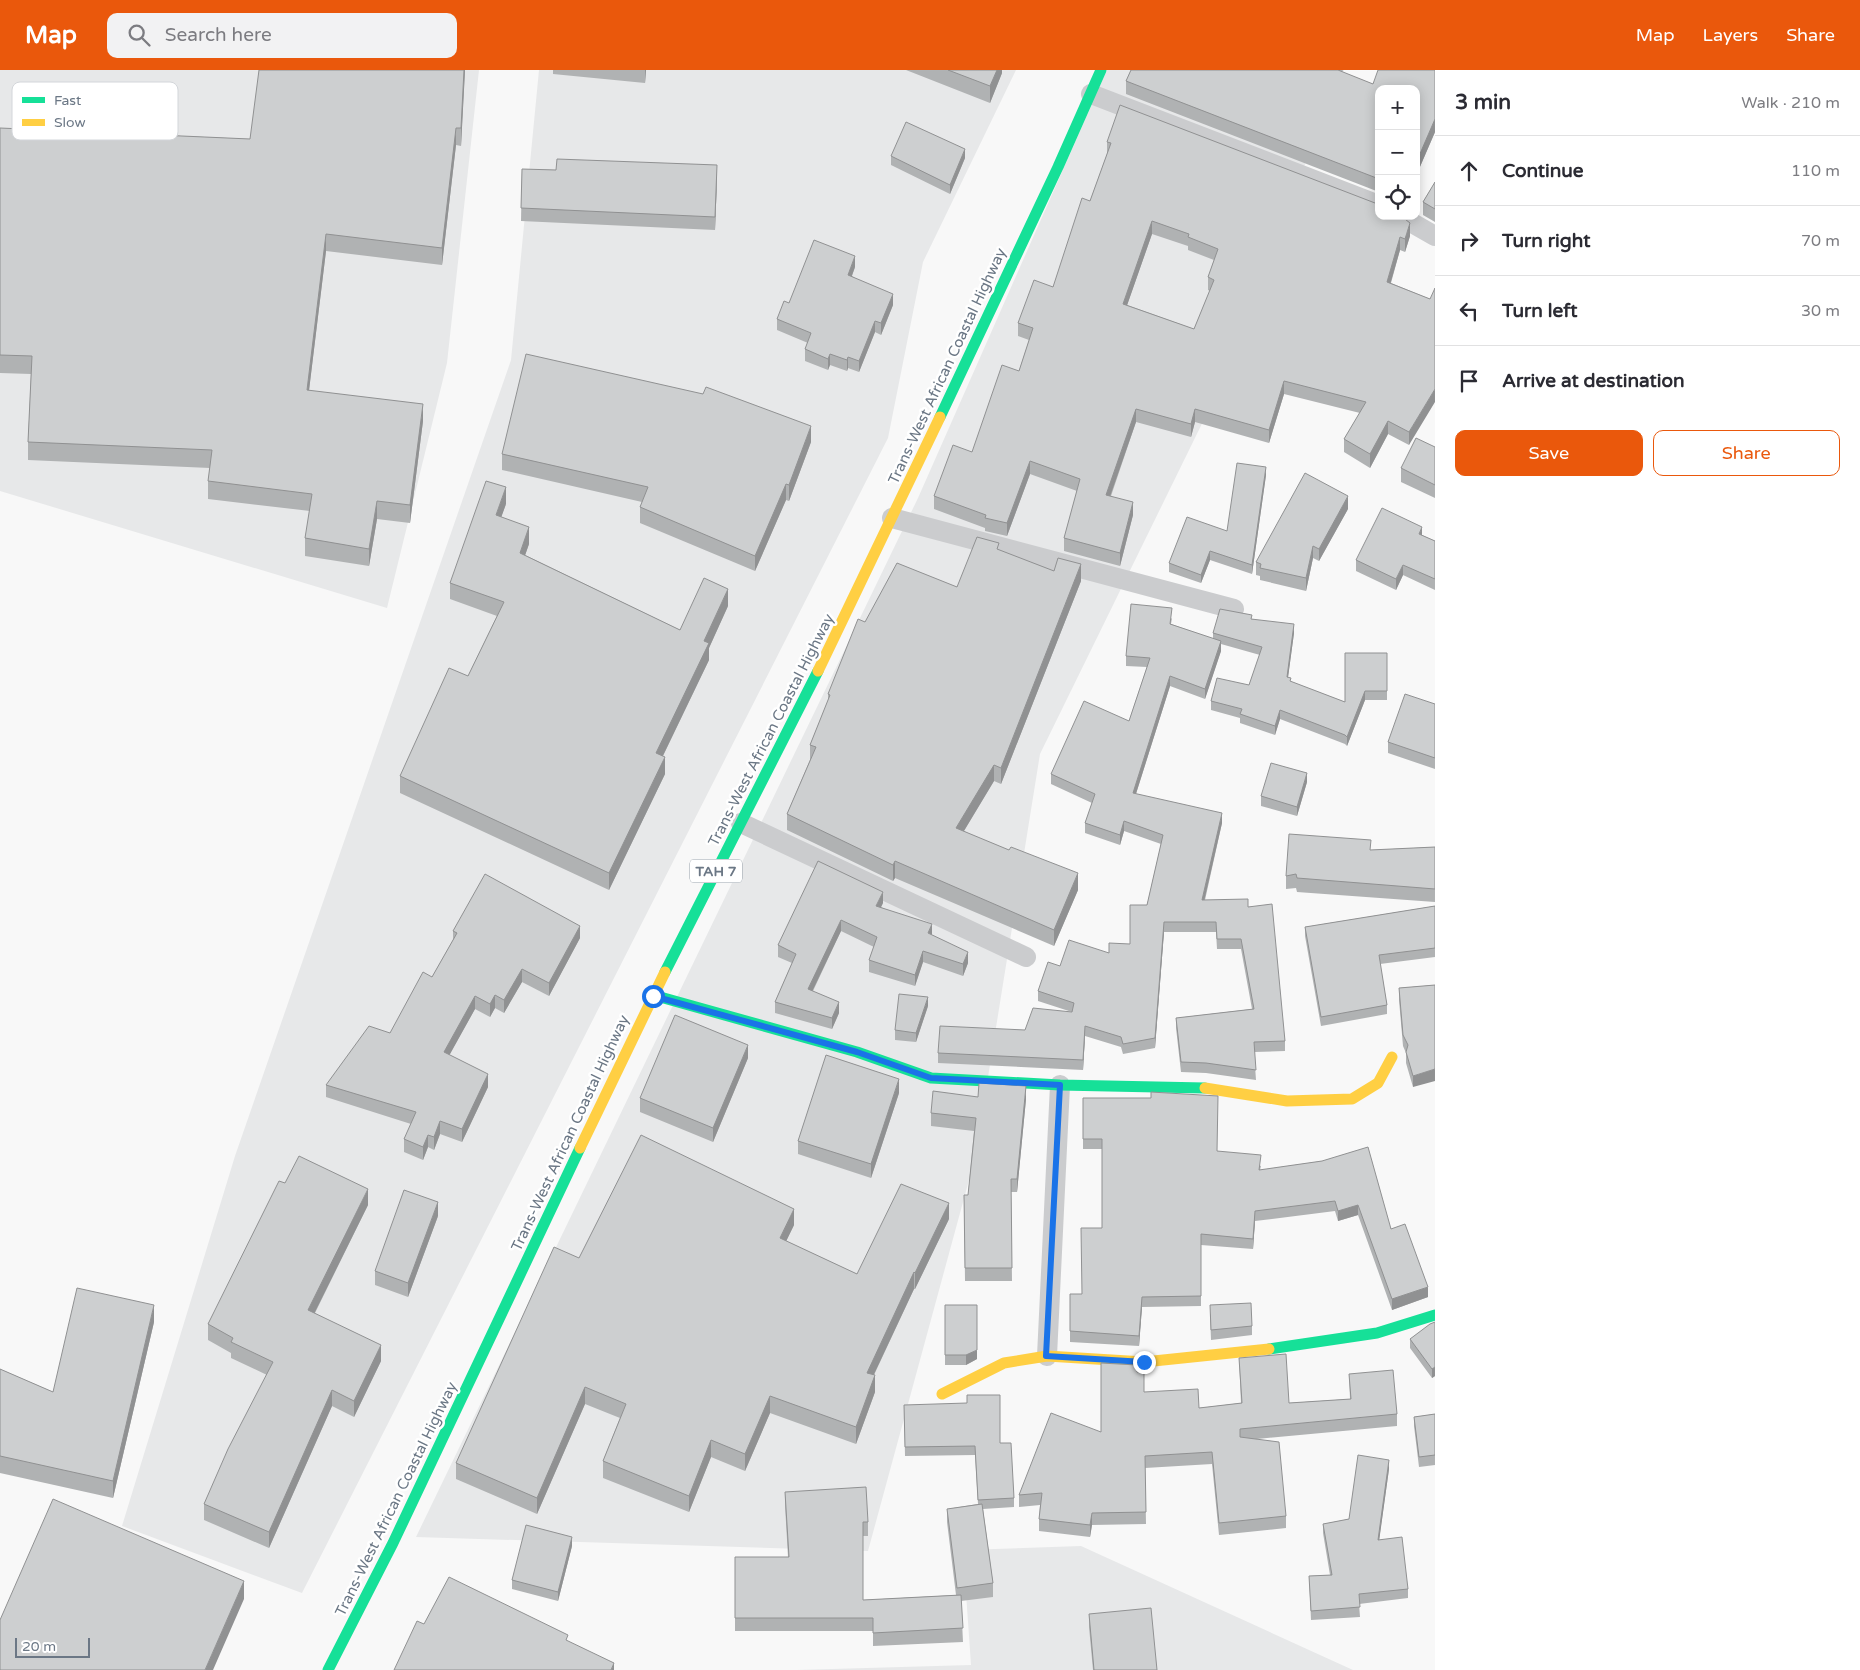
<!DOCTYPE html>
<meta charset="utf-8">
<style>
:root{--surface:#fff;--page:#f2f2f3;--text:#2b2b33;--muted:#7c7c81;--line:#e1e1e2;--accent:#ea580c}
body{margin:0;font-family:"Varela Round",sans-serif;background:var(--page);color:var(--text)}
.controls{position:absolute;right:15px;top:15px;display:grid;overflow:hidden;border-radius:10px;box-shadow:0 2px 12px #0003}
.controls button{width:45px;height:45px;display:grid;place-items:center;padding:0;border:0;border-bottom:1px solid var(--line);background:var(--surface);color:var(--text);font:25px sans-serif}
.scale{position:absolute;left:15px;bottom:12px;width:75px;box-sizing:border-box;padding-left:5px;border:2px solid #6b7785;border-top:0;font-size:14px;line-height:18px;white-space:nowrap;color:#6b7785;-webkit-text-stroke:4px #fff;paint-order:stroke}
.stop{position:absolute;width:15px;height:15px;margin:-11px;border:4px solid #1a73e8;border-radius:50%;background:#fff}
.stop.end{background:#1a73e8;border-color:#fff;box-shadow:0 1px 5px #0008}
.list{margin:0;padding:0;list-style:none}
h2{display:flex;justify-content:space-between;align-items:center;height:65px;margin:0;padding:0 20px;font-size:21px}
h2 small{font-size:16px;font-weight:400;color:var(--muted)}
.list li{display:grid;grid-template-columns:32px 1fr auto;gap:15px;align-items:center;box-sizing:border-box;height:70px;padding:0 20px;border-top:1px solid var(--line)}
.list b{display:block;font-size:19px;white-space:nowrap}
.list em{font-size:16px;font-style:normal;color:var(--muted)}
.actions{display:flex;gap:10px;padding:15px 20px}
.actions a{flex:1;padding:11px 0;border:1px solid var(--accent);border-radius:10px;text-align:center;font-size:18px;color:var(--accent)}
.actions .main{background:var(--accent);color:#fff}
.icon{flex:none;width:28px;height:28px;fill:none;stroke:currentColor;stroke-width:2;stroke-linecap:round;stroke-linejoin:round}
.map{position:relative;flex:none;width:1435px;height:1600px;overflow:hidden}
header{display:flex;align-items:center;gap:30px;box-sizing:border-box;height:70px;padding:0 25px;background:var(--accent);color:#fff}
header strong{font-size:24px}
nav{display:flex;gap:28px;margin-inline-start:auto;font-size:18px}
.search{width:350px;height:45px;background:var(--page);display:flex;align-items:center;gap:12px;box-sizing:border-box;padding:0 18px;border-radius:10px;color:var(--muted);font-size:19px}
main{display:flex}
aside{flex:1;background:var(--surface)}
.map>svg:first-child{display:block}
</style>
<header>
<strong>Map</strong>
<div class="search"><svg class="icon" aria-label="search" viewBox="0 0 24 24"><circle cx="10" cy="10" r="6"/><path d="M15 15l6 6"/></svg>Search here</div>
<nav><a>Map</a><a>Layers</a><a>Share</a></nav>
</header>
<main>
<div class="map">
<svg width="1435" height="1600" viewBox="0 0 1435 1600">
<rect width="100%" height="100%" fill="#f8f8f8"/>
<!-- built -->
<path fill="#e7e8e9" d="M0,0H479L447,293L387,538L0,421Z
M539,0H1016L923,192L888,368L302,1523L122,1456L235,1086L511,290Z
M1107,0H1344L1301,104L1217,323L1040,684L975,1088L868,1481L416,1467L918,428Z
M1081,1476L1353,1600H797L971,1595L963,1480Z"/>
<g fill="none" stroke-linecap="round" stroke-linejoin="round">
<!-- street -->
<path stroke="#cbccce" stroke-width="20" d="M1091,24L1379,135
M1400,146L1435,166
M892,448L1234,539
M741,753L1026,887
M1047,1286L1060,1015"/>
<!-- fast -->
<path stroke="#16e098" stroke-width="11" d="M940,347L1058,97L1101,0
M665,902L818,601
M653,925L857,982L931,1008L1060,1015L1205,1018
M1269,1279L1377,1263L1435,1245
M328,1600L393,1473L580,1078"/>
<!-- slow -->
<path stroke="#ffcf43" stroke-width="11" d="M818,601L940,347
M1205,1018L1287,1031L1352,1029L1378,1013L1392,987
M580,1078L665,902
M942,1324L1004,1293L1047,1286L1144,1292L1269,1279"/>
</g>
<!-- wall -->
<path fill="#b0b2b3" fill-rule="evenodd" d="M465,0L461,76L456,75L442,195L326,181L309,320L423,351L410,453L377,449L369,496L305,486V468L310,441L208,429V411L210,398L28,390V372L31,304L0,303V58L250,69Z
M553,0H646L645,13L553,4Z
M906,0H1002V3L990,33Z
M1131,0H1343L1342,2L1373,14L1435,0V62L1416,106L1379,19V122L1126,24V11Z
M1107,72L1410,166L1405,182L1400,180L1391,213L1430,229L1409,375L1388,364L1370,398L1344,382V369L1360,343L1284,324L1269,373L1195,352L1191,367L1136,352L1111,426L1133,445L1120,496L1064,481V468L1077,421L1030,404L1007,466L985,461V458L934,439V426L972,382L1019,301L1029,270L1018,266V253L1053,217L1090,131L1107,84ZM1152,164L1188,176V180L1214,190L1208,207V220L1210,221L1194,259L1127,235Z
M891,86L965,88L950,124L891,95Z
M522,99L556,100L717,109L715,160L521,151Z
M1435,112V152L1423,145V132Z
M855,197L852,206L893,235L881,265L875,262L859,302L848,298L847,301L830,295L828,300L805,291V279L808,273L777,260V249L789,233Z
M811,372L789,431L786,430L755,501L640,453V437L642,432L502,400V384Z
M1435,377V428L1401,412V398Z
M1266,405L1252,504L1210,490L1201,513L1169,502V493L1227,461Z
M506,434L501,447L529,474L525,485L680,560L728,536L709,578V590L663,686L665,704L609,820L400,723V706L468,606L497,546L450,529V513Z
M1348,439L1319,491L1313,488L1306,521L1260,510V506L1256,505V492Z
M1422,465L1435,471V520L1403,505L1396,520L1356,501V490Z
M999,480L1054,501L1081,511L1001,714L994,711L964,761L1078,820L1054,876L895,808L893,811L787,760V744L810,690V675L828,631V624L865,552L957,517Z
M1172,548L1171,554L1213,569V563L1252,549L1294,563L1288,607L1291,612L1345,632L1387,583V630H1365L1347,676L1345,674L1280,649L1275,665L1240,653V648L1211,640V631L1249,615L1260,585L1221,574V581L1205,629L1170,616L1136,724L1222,753L1205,830L1248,837L1285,971V981L1254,982L1256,1010L1206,1003L1181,1002L1176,958V948L1252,939L1241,879H1217L1216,862H1164L1155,978L1123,984L1121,977L1085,966L1083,1000L938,993V983L1025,960L1072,942L1038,931V921L1060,896L1109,883L1130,874L1147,835L1161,774L1124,761L1120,775L1085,763V753L1092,733L1051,714V704L1129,651L1147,597L1126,596V586Z
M1435,634V699L1388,683V672Z
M1307,712L1297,746L1261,736V726Z
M1435,777V832L1297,822L1296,818L1286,819V806L1371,780Z
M883,833L881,837L932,865L968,893L963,906L923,892L915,916L869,902V890L874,877L841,861L813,921L839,943L832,959L775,943V932L792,893L778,887V875Z
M1435,836V887L1380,894L1387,935V944L1321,956L1305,866V857Z
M453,861L580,868L549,926L522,912L504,943L495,938L490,947L475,939L449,985L488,1017L462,1072L440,1064L434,1080L428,1077L423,1090L404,1082V1069L411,1054L326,1027V1015L390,963L432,907L453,870Z
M1435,915L1413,1017L1406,993V983L1403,976L1399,930V918Z
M928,936L916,972L895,970V960Z
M748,988L713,1072L640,1042V1028Z
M899,1023L871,1108L798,1084V1071Z
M978,1027L1026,1029L1017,1122H1011L1012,1211H965L964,1125H968L974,1061L931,1056V1043Z
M1083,1028L1217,1081L1261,1096L1260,1100L1322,1091L1391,1159L1428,1227L1392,1240L1358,1145L1338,1151L1335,1141L1255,1151L1253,1179L1201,1175V1236L1142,1237L1139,1276L1070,1272V1224H1082L1102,1158V1079H1083Z
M285,1113L368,1135L315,1243L381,1291L354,1347L332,1336L269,1478L204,1450V1434L267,1305L231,1288V1283L208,1270V1254Z
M438,1146L408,1227L375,1215V1201Z
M949,1149L915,1219H914L874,1305L875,1322L856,1374L770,1343L745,1401L711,1387L689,1442L603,1408V1391L620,1348L585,1334L537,1444L456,1409V1393L579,1188L794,1155L786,1171L857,1204Z
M945,1235L977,1289L966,1295H945Z
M1210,1244L1252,1256V1265L1211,1270Z
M154,1252L113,1428L0,1403V1299L53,1322Z
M1435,1252V1306L1432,1308L1410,1278V1269Z
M1239,1288L1289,1333L1350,1329L1349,1304L1397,1344V1356L1257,1369L1286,1446V1458L1219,1465L1212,1394L1145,1398L1146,1454L1092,1455L1090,1467L1039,1461V1449L1040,1435L1019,1437V1425L1101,1362L1137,1302L1144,1322L1199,1338L1241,1333Z
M904,1335L1000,1373L1014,1428V1437L983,1439L993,1513V1527L961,1531L963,1572L873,1576V1561H735V1487H788L785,1435V1422L868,1452V1466H863V1530L956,1525L947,1452V1439L978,1434L975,1385L905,1386Z
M1435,1344V1395L1419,1397L1414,1356V1347Z
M1389,1399L1379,1470L1408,1519V1528L1359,1534L1360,1547L1311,1550L1309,1506L1330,1505L1323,1463V1454L1349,1449Z
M572,1476L558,1531L512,1519V1510Z
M1089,1544L1157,1600H1093L1089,1557Z"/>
<!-- shaded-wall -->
<path fill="#909192" d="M464,0H465L461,76V58Z
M645,0H646L645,13Z
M997,0H1002V3L990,33V16Z
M1435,49V62L1416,106V93Z
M456,58V75L442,195V178Z
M965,79V88L950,124V115Z
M717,95V109L715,160V147Z
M1152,151V164L1123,247V234Z
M1410,153V166L1405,182V169Z
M326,164V181L307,337V320Z
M1400,167V180L1387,225V212Z
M855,186V197L848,216V205Z
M893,224V235L881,265V253Z
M875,251V262L859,302V291Z
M830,284V295L828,300V289Z
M848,287V298L847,301V290Z
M1284,311V324L1269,373V360Z
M1435,319V332L1409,375V362Z
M423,334V351L410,453V435Z
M1136,339V352L1106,438V425Z
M1195,339V352L1191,367V354Z
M1388,351V364L1370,398V384Z
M811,356V372L789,431V415Z
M1030,391V404L1007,466V453Z
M1266,397V405L1252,504V495Z
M786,414V430L755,501V486Z
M506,417V434L496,462V445Z
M1348,426V439L1319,491V479Z
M377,431V449L369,496V479Z
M1133,432V445L1120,496V483Z
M529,457V474L520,500V483Z
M1422,457V468L1419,464Z
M1313,476V488L1306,521V508Z
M1210,481V490L1201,513V505Z
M1081,494V511L1001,714V698Z
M1403,495V505L1396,520V509Z
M728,519V536L709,578V590L656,700V683L704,571Z
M1294,554V563L1287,615V607Z
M1221,571V581L1205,629V619Z
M1170,606V616L1133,733V723Z
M1365,621V630L1347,676V667Z
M1280,640V649L1275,665V656Z
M665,687V704L609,820V803Z
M994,695V711L956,774V758Z
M1307,703V712L1297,746V737Z
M1222,743V753L1202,840V830Z
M1124,751V761L1120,775V765Z
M895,791V808L893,811V795Z
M1078,803V820L1054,876V860Z
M883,822V833L876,847V836Z
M841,850V861L808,930V919Z
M1164,852V862L1155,978V968Z
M932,854V865L928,863Z
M580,856V868L549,926V913Z
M923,881V892L915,916V905Z
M968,882V893L963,906V894Z
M522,899V912L504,943V930Z
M495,925V938L490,947V934Z
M475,926V939L444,995V982Z
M928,927V936L916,972V963Z
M839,932V943L832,959V948Z
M1085,956V966L1083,1000V990Z
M748,975V988L713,1072V1058Z
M1435,999V1011L1413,1017V1006Z
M488,1004V1017L462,1072V1059Z
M899,1009V1023L871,1108V1094Z
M1026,1016V1029L1017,1122V1109Z
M440,1051V1064L434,1080V1067Z
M428,1065V1077L423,1090V1077Z
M368,1119V1135L308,1256V1240Z
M438,1132V1146L408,1227V1213Z
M949,1133V1149L915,1219V1203Z
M1358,1135V1145L1338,1151V1141Z
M794,1139V1155L780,1184V1168Z
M1255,1141V1151L1253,1179V1169Z
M914,1202V1219L867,1319V1303Z
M1428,1217V1227L1392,1240V1229Z
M1142,1227V1237L1139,1276V1266Z
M154,1235V1252L113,1428V1411Z
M381,1275V1291L354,1347V1331Z
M977,1280V1289L966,1295V1285Z
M1435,1297V1306L1432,1308V1299Z
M875,1305V1322L856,1374V1357Z
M585,1317V1334L537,1444V1428Z
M332,1320V1336L269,1478V1462Z
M770,1326V1343L745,1401V1384Z
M711,1370V1387L689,1442V1426Z
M1389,1390V1399L1378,1479V1470Z
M1092,1443V1455L1090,1467V1455Z
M572,1467V1476L558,1531V1522Z
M244,1511V1529L213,1600H205Z
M614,1593V1600H611Z"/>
<!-- building -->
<path fill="#cdcfd0" stroke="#909192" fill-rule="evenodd" d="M259,0H464L461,58H456L442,178L326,164L307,320L423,334L410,435L377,431L369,479L305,468L312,424L208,411L212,380L28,372L32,286L0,285V58L250,69Z
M948,0H997L990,16Z
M1131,0H1338L1373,14L1378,0H1435V49L1416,93V19H1379V109L1126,11Z
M1120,35L1375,133L1379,132V146H1401L1410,153L1405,169L1400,167L1387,212L1430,229L1435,218V319L1409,362L1388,351L1370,384L1344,369L1366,332L1284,311L1269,360L1195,339L1191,354L1136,339L1106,425L1133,432L1120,483L1064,468L1080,409L1030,391L1007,453L985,448L986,445L934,426L953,375L972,382L1002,295L1019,301L1033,258L1018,253L1034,210L1053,217L1082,128L1090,131L1111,73L1107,72ZM1152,151L1189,164L1188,167L1218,179L1208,207L1214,210L1194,259L1123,234Z
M906,52L965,79L950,115L891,86Z
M557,89L717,95L715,147L521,138L522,99L556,100Z
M1435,112V139L1423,132Z
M814,170L855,186L848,205L893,224L881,253L875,251L859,291L848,287L847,290L830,284L828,289L805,279L811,263L777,249L784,231L789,233Z
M526,284L703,324L706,317L811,356L789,415L786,414L755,486L640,437L648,417L502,384Z
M1416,368L1435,377V415L1401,398Z
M1237,393L1266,397L1252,495L1210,481L1201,505L1169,493L1187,447L1227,461Z
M1305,403L1348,426L1319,479L1313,476L1306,508L1260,498L1261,494L1256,492Z
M486,411L506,417L496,445L529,457L520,483L680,560L704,508L728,519L704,571L709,573L656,683L665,687L609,803L400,706L449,598L468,606L504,532L450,513Z
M1382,438L1422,457L1419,464L1435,471V509L1403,495L1396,509L1356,490Z
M977,467L999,473L997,479L1054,501L1058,488L1081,494L1001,698L994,695L956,758L1009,780L1011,777L1078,803L1054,860L895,791L893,795L787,744L816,677L810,675L830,625L828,624L858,549L865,552L897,493L957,517Z
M1131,534L1172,538L1170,554L1221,571L1205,619L1170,606L1133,723L1222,743L1202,830L1248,829V837L1272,834L1285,971L1254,972L1256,1000L1206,993L1181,992L1176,948L1254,939L1241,869H1217L1216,852H1164L1155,968L1123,974L1121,967L1085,956L1083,990L938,983L940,956L1025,960L1033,938L1072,942L1074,933L1038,921L1048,892L1060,896L1069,870L1109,883V873L1130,874V835H1147L1163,765L1124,751L1120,765L1085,753L1095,724L1051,704L1084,631L1129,651L1150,588L1126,586Z
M1220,539L1252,545L1251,549L1294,554L1287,607L1291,608L1290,611L1345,632V583H1387V621H1365L1347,667L1345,665L1280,640L1275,656L1240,644L1242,639L1211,631L1217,608L1249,615L1262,577L1213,563Z
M1405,624L1435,634V688L1388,672Z
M1271,693L1307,703L1297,737L1261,726Z
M1289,764L1371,770L1370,780L1435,777V819L1297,808L1296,804L1286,806Z
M818,791L883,822L876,836L932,854L928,863L968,882L963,894L923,881L915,905L869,890L877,867L841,850L808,919L839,932L832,948L775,932L796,884L778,875Z
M485,804L580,856L549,913L522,899L504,930L495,925L490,934L475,926L444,982L488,1004L462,1059L440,1051L434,1067L428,1065L423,1077L404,1069L416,1042L326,1015L369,956L390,963L423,902L432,907L457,863L453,861Z
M1435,836V878L1379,885L1387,935L1321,947L1305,857Z
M1435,915V999L1413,1006L1406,982L1408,975L1403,965L1399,918Z
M899,924L928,927L916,963L895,960Z
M675,945L748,975L713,1058L640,1028Z
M826,985L899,1009L871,1094L798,1071Z
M979,1013L1026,1016L1017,1109H1011L1012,1198H965L964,1125H968L976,1048L931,1043L933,1021L978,1027Z
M1151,1022L1218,1026L1217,1081L1261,1085L1259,1100L1322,1091L1368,1077L1391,1159L1405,1154L1428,1217L1392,1229L1358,1135L1338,1141L1335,1131L1255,1141L1253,1169L1201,1164V1226L1142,1227L1139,1266L1070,1261V1224H1082L1081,1158H1102V1069H1083V1028H1151Z
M641,1065L794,1139L780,1168L857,1204L901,1114L949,1133L915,1203L914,1202L867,1303L875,1305L856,1357L770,1326L745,1384L711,1370L689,1426L603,1391L626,1334L585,1317L537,1428L456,1393L554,1177L579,1188Z
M299,1086L368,1119L308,1240L381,1275L354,1331L332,1320L269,1462L204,1434L228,1379L273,1292L231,1272L233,1268L208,1254L279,1111L285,1113Z
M404,1120L438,1132L408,1213L375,1201Z
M77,1218L154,1235L113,1411L0,1386V1299L53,1322Z
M1251,1233L1252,1256L1211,1260L1210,1235Z
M945,1235H977V1280L966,1285H945Z
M1435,1252V1297L1432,1299L1410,1269L1430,1254Z
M1286,1284L1289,1333L1351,1329L1349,1304L1393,1300L1397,1344L1240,1359V1367L1279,1372L1286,1446L1219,1453L1212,1382L1145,1386L1146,1442L1092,1443L1090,1455L1039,1449L1042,1423L1019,1425L1051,1343L1101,1362V1293L1137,1295V1302H1144V1322L1198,1319L1199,1338L1242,1333L1239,1288Z
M967,1325H1000V1373H1011L1014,1428L978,1430L975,1376L905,1377L904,1335L967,1333Z
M1435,1344V1385L1419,1387L1414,1347Z
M1358,1385L1389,1390L1378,1470L1402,1467L1408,1519L1359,1524L1360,1537L1311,1541L1309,1506L1332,1505L1323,1454L1349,1449Z
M866,1417L868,1452H863V1530L961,1525L963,1558L873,1563V1548H735V1487H789L785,1422Z
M53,1429L244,1511L205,1600H0V1550Z
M982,1434L993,1513L957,1518L947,1439Z
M526,1455L572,1467L558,1522L512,1510Z
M449,1507L568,1565L566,1570L614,1593L611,1600H394L417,1551L424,1554Z
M1151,1538L1157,1600H1094L1089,1544Z"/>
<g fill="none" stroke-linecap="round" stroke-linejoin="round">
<!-- route -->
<path stroke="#1a73e8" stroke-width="6" d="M653,926L857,982L931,1008L1060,1015L1046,1286L1144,1292"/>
</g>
<g text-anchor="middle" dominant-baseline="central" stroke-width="5" stroke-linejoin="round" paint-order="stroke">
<!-- shield labels -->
<rect fill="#fff" stroke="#97a0aa" stroke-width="1" x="690" y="789.5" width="52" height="23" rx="4"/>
<g font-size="14" font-weight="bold" fill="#6b7785">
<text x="716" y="801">TAH 7</text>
</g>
<!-- street labels -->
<g font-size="15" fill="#6b7785" stroke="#fff">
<text transform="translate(947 296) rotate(-65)">Trans-West African Coastal Highway</text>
<text transform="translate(771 660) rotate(-63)">Trans-West African Coastal Highway</text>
<text transform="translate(570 1063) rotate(-65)">Trans-West African Coastal Highway</text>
<text transform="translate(396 1429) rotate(-64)">Trans-West African Coastal Highway</text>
</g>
</g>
<!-- legend -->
<rect x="12" y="12" width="166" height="58" rx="8" fill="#fff" stroke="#d3d6da" stroke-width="1"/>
<rect x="22" y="27" width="23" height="6" fill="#16e098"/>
<rect x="22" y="49" width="23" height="7" fill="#ffcf43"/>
<g font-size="14" fill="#6b7785">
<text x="54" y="35">Fast</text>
<text x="54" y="57">Slow</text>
</g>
</svg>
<div class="controls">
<button>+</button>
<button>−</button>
<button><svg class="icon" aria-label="locate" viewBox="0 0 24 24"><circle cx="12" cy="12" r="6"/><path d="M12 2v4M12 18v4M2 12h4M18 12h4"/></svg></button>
</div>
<div class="scale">20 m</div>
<div class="stop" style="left:653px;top:926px"></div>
<div class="stop end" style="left:1144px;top:1292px"></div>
</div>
<aside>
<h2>3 min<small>Walk · 210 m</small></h2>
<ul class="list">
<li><svg class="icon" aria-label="ahead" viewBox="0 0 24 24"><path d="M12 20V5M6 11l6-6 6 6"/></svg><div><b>Continue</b></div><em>110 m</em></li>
<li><svg class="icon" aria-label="right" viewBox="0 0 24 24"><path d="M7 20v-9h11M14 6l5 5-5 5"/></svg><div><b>Turn right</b></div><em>70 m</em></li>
<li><svg class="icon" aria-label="left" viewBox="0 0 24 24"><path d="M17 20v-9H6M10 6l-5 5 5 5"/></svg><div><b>Turn left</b></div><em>30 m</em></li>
<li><svg class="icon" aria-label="arrive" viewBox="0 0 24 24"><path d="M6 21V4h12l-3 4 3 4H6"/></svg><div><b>Arrive at destination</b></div></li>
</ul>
<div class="actions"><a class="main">Save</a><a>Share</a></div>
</aside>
</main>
